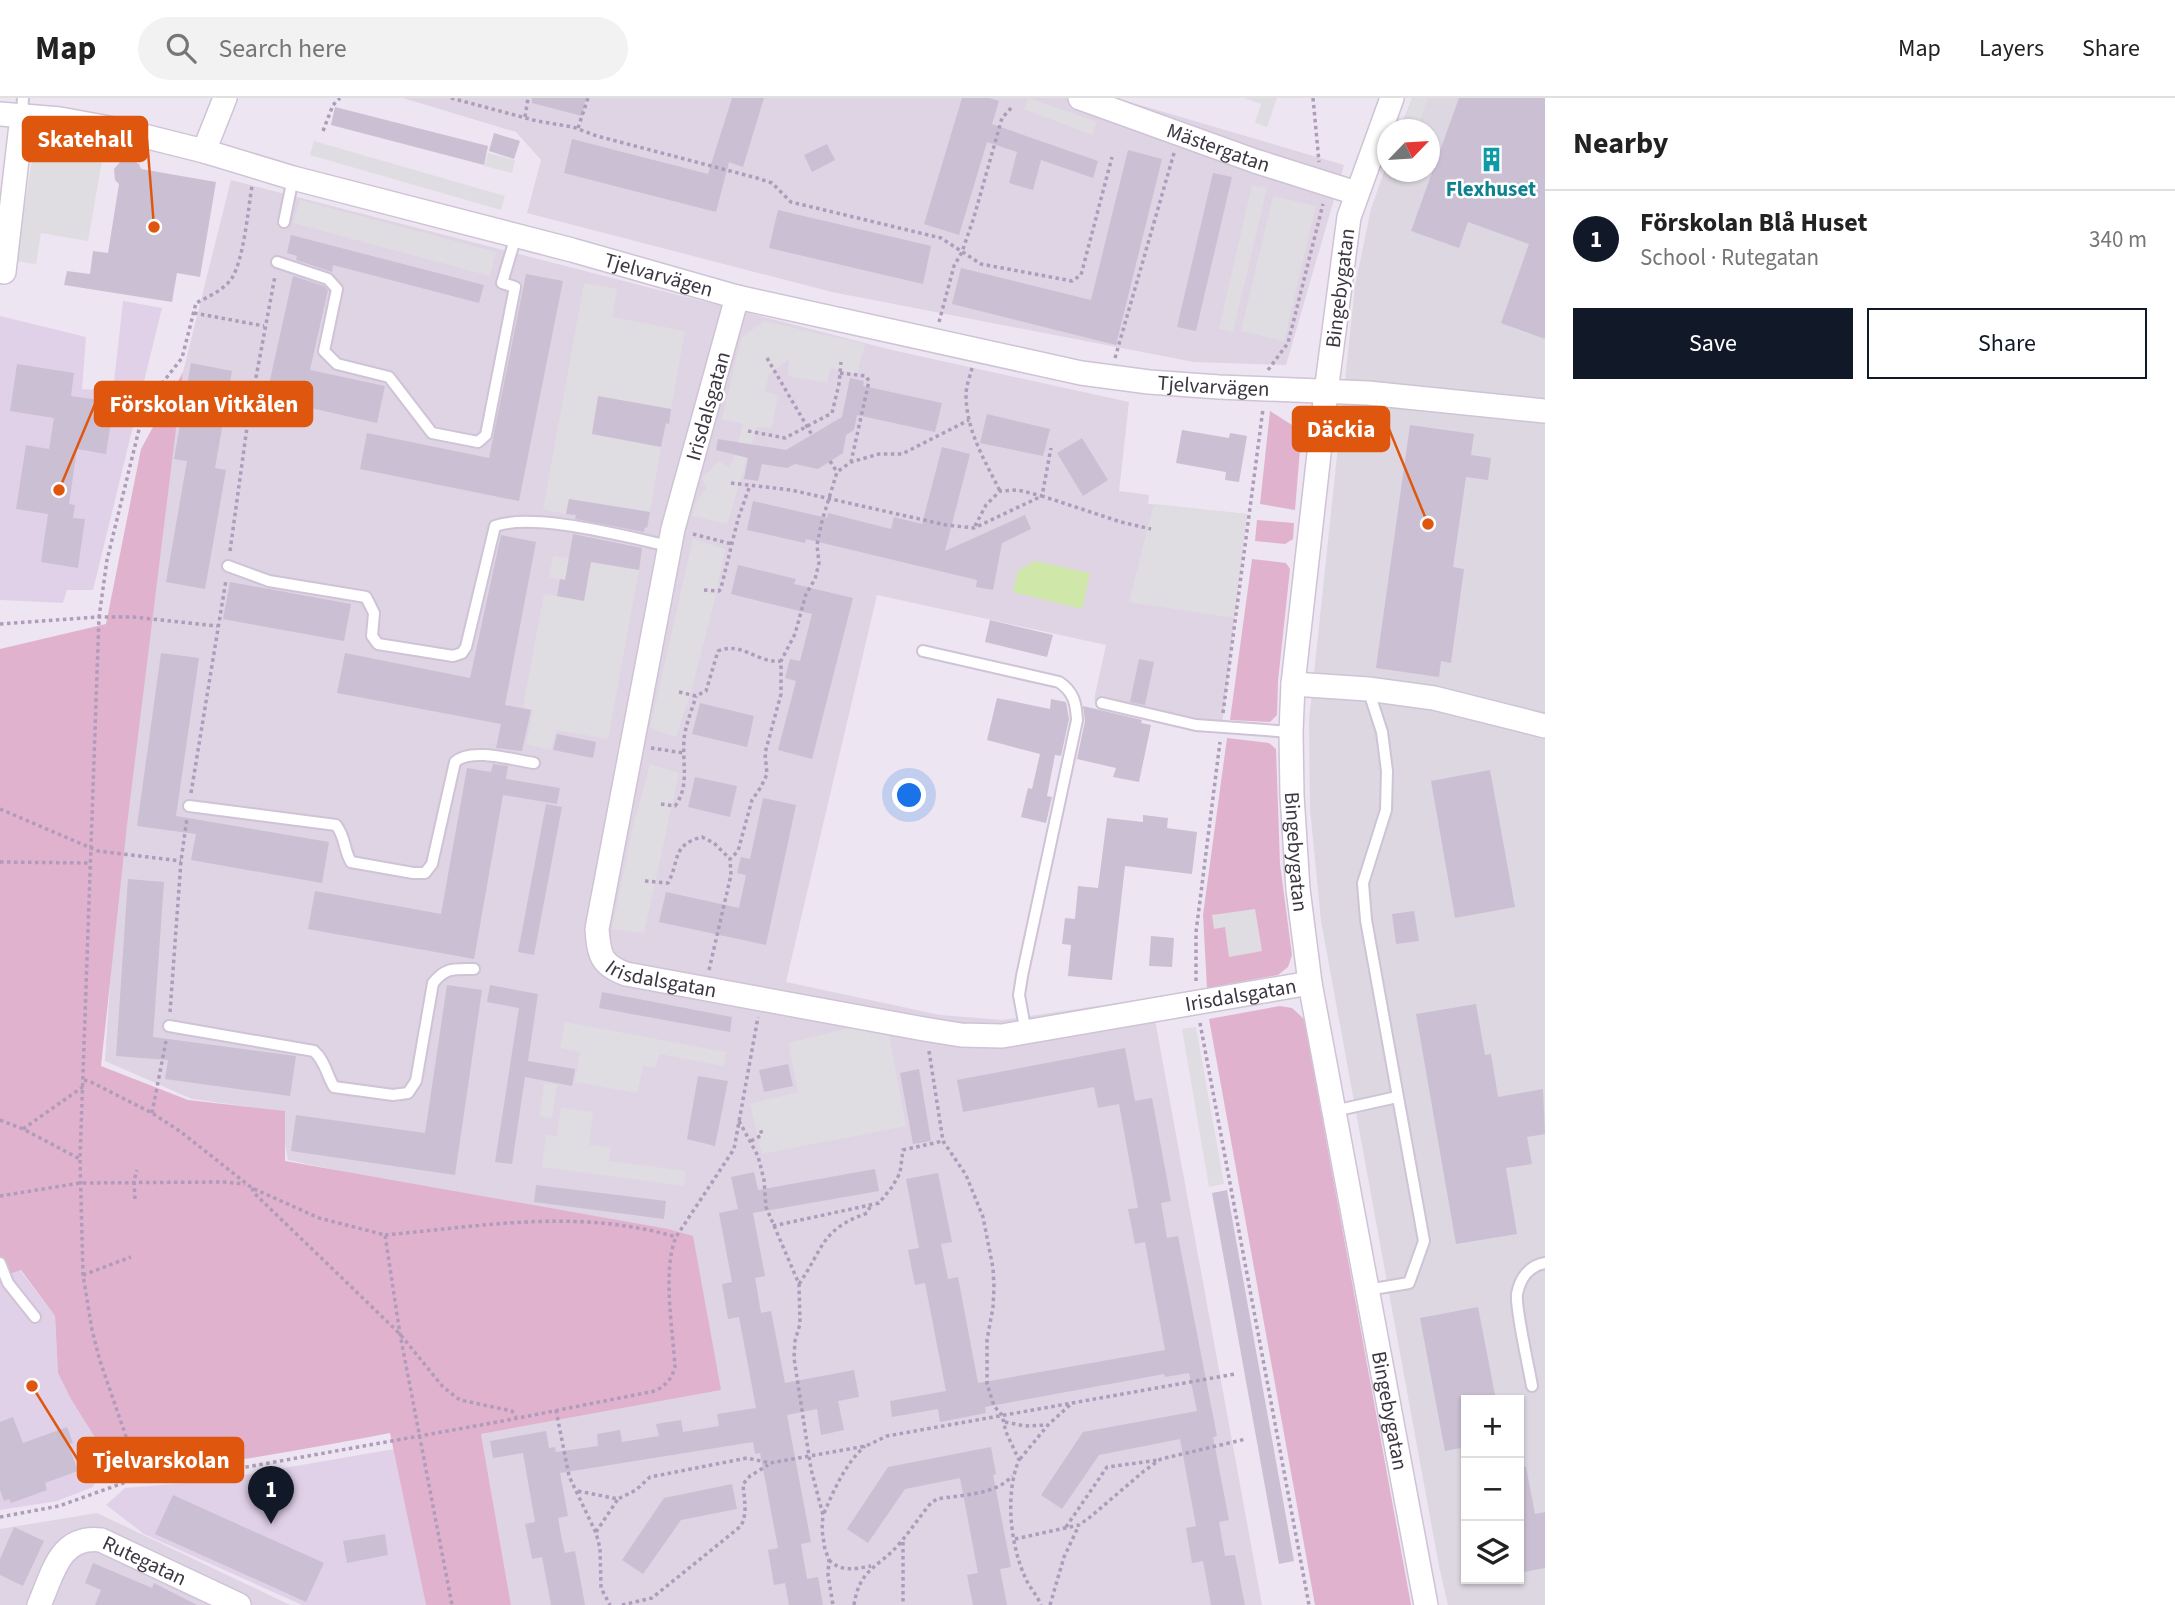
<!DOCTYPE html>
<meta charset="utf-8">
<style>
:root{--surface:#fff;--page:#f2f2f2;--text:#222;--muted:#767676;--line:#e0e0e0;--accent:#111827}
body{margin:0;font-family:"Source Sans 3",sans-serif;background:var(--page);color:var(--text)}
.controls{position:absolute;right:21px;bottom:21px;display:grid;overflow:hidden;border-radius:0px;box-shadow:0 2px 5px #0004}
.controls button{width:63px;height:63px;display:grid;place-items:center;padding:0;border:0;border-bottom:2px solid var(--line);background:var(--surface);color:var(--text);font:35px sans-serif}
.compass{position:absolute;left:1377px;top:21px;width:63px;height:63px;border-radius:50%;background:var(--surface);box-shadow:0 2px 5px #0004;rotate:65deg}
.you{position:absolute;left:910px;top:698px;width:24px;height:24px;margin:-18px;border:5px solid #fff;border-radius:50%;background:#1a73e8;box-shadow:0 0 0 10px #1a73e833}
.badge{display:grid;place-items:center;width:46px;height:46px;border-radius:50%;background:var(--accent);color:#fff;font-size:23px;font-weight:700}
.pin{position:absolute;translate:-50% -58px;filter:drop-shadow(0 2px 4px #0008)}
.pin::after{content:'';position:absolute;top:37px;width:24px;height:21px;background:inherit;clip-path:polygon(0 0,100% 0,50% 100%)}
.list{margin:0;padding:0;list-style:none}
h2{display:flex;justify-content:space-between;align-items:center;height:91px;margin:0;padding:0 28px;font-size:30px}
h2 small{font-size:23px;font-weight:400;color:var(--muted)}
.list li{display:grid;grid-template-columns:46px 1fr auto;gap:21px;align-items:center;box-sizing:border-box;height:98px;padding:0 28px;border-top:2px solid var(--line)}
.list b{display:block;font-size:26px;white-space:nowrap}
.list p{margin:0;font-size:23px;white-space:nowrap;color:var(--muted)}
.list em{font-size:23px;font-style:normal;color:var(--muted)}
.actions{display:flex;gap:14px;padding:21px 28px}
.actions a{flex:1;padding:16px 0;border:2px solid var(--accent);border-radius:0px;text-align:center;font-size:24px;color:var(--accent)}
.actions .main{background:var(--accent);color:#fff}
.icon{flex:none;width:38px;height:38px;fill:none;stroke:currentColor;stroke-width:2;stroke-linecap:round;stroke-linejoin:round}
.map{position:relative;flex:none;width:1545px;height:1507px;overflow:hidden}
header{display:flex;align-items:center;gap:42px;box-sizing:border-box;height:98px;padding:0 35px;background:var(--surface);border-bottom:2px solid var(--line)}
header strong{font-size:33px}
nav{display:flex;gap:38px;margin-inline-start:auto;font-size:24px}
.search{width:490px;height:63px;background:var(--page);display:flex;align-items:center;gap:18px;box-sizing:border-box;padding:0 24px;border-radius:38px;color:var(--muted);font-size:26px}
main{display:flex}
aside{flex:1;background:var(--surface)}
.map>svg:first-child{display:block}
</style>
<header>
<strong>Map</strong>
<div class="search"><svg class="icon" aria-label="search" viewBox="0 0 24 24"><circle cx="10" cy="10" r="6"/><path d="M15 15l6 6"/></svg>Search here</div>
<nav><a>Map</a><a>Layers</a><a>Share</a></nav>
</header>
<main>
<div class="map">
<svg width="1545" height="1507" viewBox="0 0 1545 1507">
<rect width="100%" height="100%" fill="#ede5f1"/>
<!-- residential -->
<path fill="#ded4e4" d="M403,0H1116L1344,67L1286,267L1194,264L832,194L527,115L541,62L516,34Z
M231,82L892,252L1129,304L1119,393L1149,397L1148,406L1247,416L1222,627L1094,602L1106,547L877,497L786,884L940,917L1003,922L1151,900L1262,1507H511L481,1336L720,1292L551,1118L288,1062L279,1013L192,1001L105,963L120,733L183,274Z
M97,1415L290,1507H0V1431Z"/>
<!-- industrial -->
<path fill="#dcd7e0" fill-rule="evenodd" d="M1412,0H1545V1507H1448L1439,1468L1321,823L1310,710L1309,623L1355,188L1371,111L1387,65L1388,74H1430V32L1400,31ZM1466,1302H1519V1481H1466Z"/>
<!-- education -->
<path fill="#e1d1e8" d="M123,203L162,210L93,492H67L63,505L0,502V218L86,239L82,291L113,293Z
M20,1172L55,1218L58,1275L106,1357L93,1389L57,1403L0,1412V1179Z
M394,1351L426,1507H302L144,1436L106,1407L125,1390L210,1383Z"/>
<!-- green -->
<path fill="#e1b2cd" d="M183,274L127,727L101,968L188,1002L285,1013V1063L668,1131L693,1138L721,1292L481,1336L511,1507H426L390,1335C301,1352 213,1369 123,1374L106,1357L71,1301L58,1275L55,1218L21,1172L0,1179V551L106,526L141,351Z
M1270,313L1292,327L1300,351L1295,412L1260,406Z
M1257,422L1294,425L1293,441L1285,446L1255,443Z
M1252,461L1286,465L1290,471L1278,583L1277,617L1270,624L1230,622Z
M1227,640L1269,645L1276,651L1280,766L1292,857L1288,869L1278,877L1207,890L1203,817Z
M1280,908L1292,910L1304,921L1411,1507H1315L1209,921Z"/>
<!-- parking -->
<path fill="#e0dde2" d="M1029,0L1097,24L1092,37L1024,11Z
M1244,0H1277L1267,29L1255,25L1261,6Z
M1413,0H1428L1417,31H1401Z
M314,43L505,98L501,112L310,57Z
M35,45L103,57L88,143L41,135L36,166L15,163Z
M488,55L515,62L512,75L484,68Z
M1252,87L1267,90L1233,234L1219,231Z
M1273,98L1316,108L1284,243L1241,233Z
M300,102L496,154L490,178L293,125Z
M584,185L617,191L612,219L685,233L671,311L598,299L592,336L661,349L650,414L569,401L566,416L543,411Z
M764,223L865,246L857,276L831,270L827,285L788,278L789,261L769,276L765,294L778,297L772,330L757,329L727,426L692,418L696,403L707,390L702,380L719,363L729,370L734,360L743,326L722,321L741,240Z
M1154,406L1247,416L1235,520L1129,504Z
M693,441L725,451L715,500L692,590L676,639L650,630Z
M553,458L639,472L608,641L556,632L551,652L526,646L533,612L523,609L544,496L584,502L587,486L549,479Z
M650,666L679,675L644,835L612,831L633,728Z
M1255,811L1262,853L1229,859L1225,829L1214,831L1212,817Z
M565,924L726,954L724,968L659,956L656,970L643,968L637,995L575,984L580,954L560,950Z
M1196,929L1224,1086L1209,1089L1182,931Z
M851,930L889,937L906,1028L762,1056L750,1006L798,994L788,945Z
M544,985L557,987L552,1020L540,1018Z
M561,1010L593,1014L589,1047L611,1050L609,1063L686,1073L684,1088L542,1069L546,1037L557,1038Z"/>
<!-- water -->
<path fill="#cfe7a8" d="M1035,463L1090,475L1082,511L1013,494L1018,473Z"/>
<!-- building -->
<path fill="#cbbfd4" d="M532,0H586L582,18L532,5Z
M732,0H764L743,69L729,64L716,114L564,75L572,41L708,76Z
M962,0H989L999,3L992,26L1098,63L1093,80L1041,62L1033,92L1009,85L1017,54L987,44L959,137L924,126Z
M1459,0H1545V241L1501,225L1529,146L1468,124L1459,150L1411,133Z
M335,9L488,48L484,67L331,27Z
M494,35L520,43L514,61L489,53Z
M827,46L835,62L812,74L804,57Z
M1128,52L1162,61L1116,247L952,206L961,170L1091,202Z
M131,61L139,66L141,71L216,84L200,179L177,175L172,204L64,187L67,173L90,176L93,153L108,155L119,86L115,82L114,71L121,63Z
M1213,75L1232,79L1196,233L1177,229Z
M778,112L931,148L923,186L769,150Z
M291,137L484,187L479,205L333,167L332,174L296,162L297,158L287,155Z
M526,176L563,183L519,403L360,371L367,335L489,360Z
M293,178L324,188L328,192L310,272L385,288L377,325L266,300Z
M191,265L232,273L215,370L226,372L205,491L166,484L187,363L174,361Z
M17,266L74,275L71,298L114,304L106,356L77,351L69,406L75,407L73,420L85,421L78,470L41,464L48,416L16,411L26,347L49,351L54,320L10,313Z
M850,280L864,283L863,288L942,305L935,334L857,317L854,332L846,337L843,355L818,371L795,366L787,370L762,366L758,383L744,381L748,360L716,352L718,341L786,352L842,319Z
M598,298L671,311L669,326L666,325L661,349L592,336Z
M987,316L1050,331L1043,358L980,345Z
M1410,327L1474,336L1471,357L1491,360L1488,382L1466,379L1453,469L1464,471L1451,565L1441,563L1439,579L1376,570Z
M1182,332L1229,340L1230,335L1247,338L1239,384L1225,382L1226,374L1176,365Z
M1082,340L1108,382L1083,398L1057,355Z
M942,349L970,356L945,453L1025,417L1031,431L1002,445L993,492L976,489L977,482L806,441L805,445L747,432L753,403L827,420L828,415L891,431L894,419L922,426Z
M569,401L650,414L647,430L645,429L644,434L575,421L576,417L566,416Z
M573,436L642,450L639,472L591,464L584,503L557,498L560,481L565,482Z
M501,437L536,444L505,607L531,612L522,653L496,650L501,626L337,595L345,555L470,580Z
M738,467L796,481L794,486L853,500L812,661L778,652L796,583L785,580L790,561L800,563L812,516L731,496Z
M230,484L351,506L344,543L223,521Z
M990,522L1053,537L1047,559L985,544Z
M161,555L199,560L176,718L329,744L322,785L191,762L196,736L137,728Z
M1139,561L1154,564L1145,607L1130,604Z
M997,600L1050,611L1051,601L1066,604L1069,621L1061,658L1055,657L1047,698L1052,699L1046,725L1021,719L1028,690L1032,691L1040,656L987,642Z
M700,605L754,618L747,649L692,636Z
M1083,608L1142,622L1141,625L1151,627L1139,684L1113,679L1116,670L1077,661L1085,623Z
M557,636L596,644L593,660L553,652Z
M493,666L508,668L506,681L560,690L557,706L503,697L474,861L308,831L315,793L441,816L467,670L491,674Z
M1490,672L1515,809L1455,820L1431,683Z
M695,679L737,688L730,719L688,709Z
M763,700L796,707L766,847L659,824L666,794L739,810L746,777L737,775L741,759L750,761Z
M546,706L562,709L534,857L518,854Z
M1143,717L1168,720L1167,730L1197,734L1192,776L1125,768L1112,882L1068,878L1071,847L1062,846L1065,820L1075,821L1078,788L1098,790L1107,720L1143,724Z
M128,781L164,784L153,939L296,958L290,998L165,981L168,962L116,958Z
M1414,813L1419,843L1396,846L1392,816Z
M1151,838L1174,840L1172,869L1149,868Z
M447,887L482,892L455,1077L291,1053L296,1017L425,1035Z
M490,887L538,896L528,963L575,971L572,988L525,979L512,1066L495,1064L519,910L487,904Z
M602,894L732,919L730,934L599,910Z
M1476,906L1485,957L1491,956L1498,999L1543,991L1545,1036L1527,1039L1532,1066L1506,1070L1517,1136L1456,1146L1416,916Z
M1125,950L1135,1003L1152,1000L1171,1103L1161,1105L1167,1140L1178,1138L1217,1338L1213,1339L1229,1422L1219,1424L1225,1458L1235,1457L1245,1507H1211L1203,1463L1192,1465L1186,1430L1196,1428L1180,1341L1099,1357L1062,1411L1041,1397L1083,1334L1197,1313L1189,1275L1165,1279L1164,1276L985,1309L986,1315L940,1324L938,1311L892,1319L890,1303L946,1293L925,1185L915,1187L908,1152L919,1150L906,1081L938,1075L952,1144L941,1146L948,1181L958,1179L978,1285L1165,1252L1145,1144L1135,1146L1128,1111L1138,1110L1119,1006L1098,1010L1094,989L963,1014L957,982Z
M788,966L793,988L764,994L759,972Z
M919,971L931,1043L913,1046L900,975Z
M698,978L728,983L715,1048L687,1041Z
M875,1071L879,1093L753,1115L765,1178L755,1180L758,1197L761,1215L771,1213L785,1285L854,1272L859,1299L838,1303L844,1332L821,1337L817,1311L787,1317L811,1444L801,1446L807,1481L818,1479L823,1507H789L785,1485L774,1487L768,1452L778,1450L760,1355L755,1356L753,1344L560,1375L568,1418L558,1420L561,1437L565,1455L575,1453L585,1507H551L542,1459L532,1461L525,1426L535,1424L523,1355L493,1360L490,1343L546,1333L549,1350L555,1349L556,1354L598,1348L597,1336L620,1332L622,1344L659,1338L656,1326L681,1322L683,1334L719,1328L717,1316L756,1310L739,1219L728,1221L722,1186L732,1184L719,1115L738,1111L731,1079L754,1074L758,1092Z
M536,1087L666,1103L664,1121L534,1104Z
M1227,1092L1294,1463L1279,1466L1212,1095Z
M1478,1209L1496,1302H1466V1349L1445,1353L1420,1220Z
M13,1319L23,1345L67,1329L73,1345L68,1346L78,1373L45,1385L47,1392L11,1405L9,1401L4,1403L0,1392V1324Z
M991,1349L996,1376L993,1377L1011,1469L1000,1471L1007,1507H973L967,1477L978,1475L960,1380L905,1391L868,1445L847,1431L888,1369Z
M1519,1369H1526L1535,1416L1545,1414V1470L1519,1475Z
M732,1386L737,1411L681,1422L643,1476L622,1462L664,1400Z
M173,1397L324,1465L306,1504L155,1436Z
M14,1429L44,1443L23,1488L0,1477V1461Z
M385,1436L388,1457L347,1465L343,1443Z
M93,1465L152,1490L154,1485L197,1507H95L101,1492L85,1485Z"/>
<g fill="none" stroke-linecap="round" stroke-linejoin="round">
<defs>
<path id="lane" d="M22,18L23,0
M284,124L293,80
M277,164L328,181L337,191L324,253L337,266L389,279L432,335L478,344L486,337L515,189L502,185L516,138
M228,468L269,483L366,499L374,515L372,538L378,546L453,558L462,555L466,549L495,428C534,414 627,439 670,448
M923,553L1059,584C1074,594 1076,605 1077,622L1022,878L1019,897L1026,935
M1102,605L1196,627L1291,634
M189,708L336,727C346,740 343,750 351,764L413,775H425L432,766L455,664C471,649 513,662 534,665
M169,928L314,953C325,963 326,975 334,989L393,997L408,995L416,983L433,885C446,869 454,871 474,871
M1334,1013L1397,999
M0,1165L8,1185L35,1219
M1367,1192L1409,1185L1424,1143L1366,822L1363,785L1386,712L1387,673L1382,634L1368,591
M1532,1288C1529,1270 1515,1210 1517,1196C1520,1180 1529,1168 1545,1165"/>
<g id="street">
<path id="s1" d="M1080,0L1255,63L1356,95"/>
<path id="s2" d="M1392,0L1349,119L1326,294L1293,586L1291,634L1292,697L1298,791L1310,885L1426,1507"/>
<path id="s3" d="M0,16L60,21L120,32L204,53L293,80L572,152L737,199L1081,275L1149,284L1219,289L1368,295L1545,313"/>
<path d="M204,53L225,0"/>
<path d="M4,174L22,18"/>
<path id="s4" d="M737,199L673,431L597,831C599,857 601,867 626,876L924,931L961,937L1002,938L1310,885"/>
<path d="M1293,586L1368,591L1434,600L1545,628"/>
<path id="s5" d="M39,1507C53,1476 59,1437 101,1442L239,1507"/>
</g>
</defs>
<!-- lane casing -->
<use href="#lane" stroke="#cfc3d6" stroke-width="14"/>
<!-- street casing -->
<use href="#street" stroke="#cfc3d6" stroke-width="26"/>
<!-- path -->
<path stroke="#af9cbb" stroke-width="3.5" stroke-dasharray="3.5 3.5" stroke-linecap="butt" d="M451,0L537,23L573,29L597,38L757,80L772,85L791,104L941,140L981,166L1072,183L1081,177L1112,59
M1313,0L1319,64
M525,19L528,0
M578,30L588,0
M323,33L333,7L340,0
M194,215L264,228
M939,224L954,168L962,154L974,119L1002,20L1012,9
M767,260L812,337
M1115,260L1174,55
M972,270C970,278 966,288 966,297C966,332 985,363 1000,393
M1268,272L1288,245L1323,106
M840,275L866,278L869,283L851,364
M748,333L785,340L832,315L839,286L841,264
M830,363L837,374
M731,385L791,392L946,427L974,430L1042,398L1121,424L1151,431
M975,428L986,407L1000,393L1018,392L1042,398L1051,350
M693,436L732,446
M230,453L248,322L275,178
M704,492L719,493L721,490L738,421L750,387
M0,526L99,519H133L217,528
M679,594L696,598L706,593L718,553C743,543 755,565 781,563
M1223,615L1263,311
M651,650L684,655
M191,695L226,482
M661,706L675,708C690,688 682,665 684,642C685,628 692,612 696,598
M0,711L98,753L181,763
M0,764L89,765
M645,783L668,785C680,763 671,747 702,739L714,745L730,761
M709,872L731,777L730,761L738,753L752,702L761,689L767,676L765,655L781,596V563L795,536L806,496L815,481L819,465L817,447L822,423L837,374L851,364L879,356H902L969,322
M1196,883V834L1220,644
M170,914L181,763L187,720
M1200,925L1309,1507
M929,953L943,1043L966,1077L983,1119L993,1170L994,1189L993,1209L987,1242V1286L994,1308L1002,1317L1006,1334L1019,1362C1005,1395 1010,1446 1025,1479C1029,1489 1037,1497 1041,1507
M84,982L91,984L152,1015L181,1034L252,1090L319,1120L385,1137L400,1236L452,1507
M152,1015L166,943
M0,1022L23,1031L80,1061
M739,1023L758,1058L764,1082L766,1109L799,1186L800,1226L795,1243L794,1260L811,1371L823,1417L822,1432L825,1452L829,1461L828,1477L833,1507
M23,1031L84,988
M751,1043L762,1037L760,1030
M252,1090L254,1095L400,1236L443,1289L460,1302L512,1313L516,1319
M0,1098L80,1085L224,1084L245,1086
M135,1101L134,1083L137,1072
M773,1128L879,1105L892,1089L900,1075L903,1052L943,1043
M385,1137C484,1128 578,1110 676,1139
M83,1177L131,1159
M799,1186C824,1150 820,1132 867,1115L870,1109
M556,1312L569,1378L596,1435L600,1450L601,1490L610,1507
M1005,1324L1025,1328L1048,1327
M1020,1361L1048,1327L1071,1306
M140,1379L100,1263L92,1232L83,1177L80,1061L99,519L107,462L145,307L182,260L196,205C208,199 224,192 232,180C244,160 248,112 252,88
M578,1393L618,1401L636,1392L650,1379L747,1360L770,1365L866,1348L887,1338L1235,1276
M824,1415C835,1390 845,1366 865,1348
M0,1419L59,1408L140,1379L241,1370L503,1323L655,1293C666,1287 671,1282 675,1269C673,1233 662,1172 676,1139L734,1051L758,919
M1066,1429L1107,1369L1159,1362
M596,1434L618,1401
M1015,1441L1079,1427L1089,1420L1144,1373L1161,1361L1246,1341
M903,1444V1507
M829,1462C841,1474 855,1471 871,1468
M622,1507L652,1500L741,1428C748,1414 744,1401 743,1386L750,1378L768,1367
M854,1507C860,1469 878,1471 900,1445C911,1432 920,1418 931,1405L937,1401C960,1397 996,1397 1012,1378
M1050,1507L1064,1459L1079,1427"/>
<!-- lane -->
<use href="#lane" stroke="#fff" stroke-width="10"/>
<!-- street -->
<use href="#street" stroke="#fff" stroke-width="23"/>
</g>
<!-- icons -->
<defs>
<symbol id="building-bare" viewBox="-9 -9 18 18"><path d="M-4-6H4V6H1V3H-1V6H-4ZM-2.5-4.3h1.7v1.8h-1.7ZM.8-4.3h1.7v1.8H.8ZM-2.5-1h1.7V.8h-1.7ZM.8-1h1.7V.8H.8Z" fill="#0f9aa8" stroke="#fff" stroke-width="2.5" paint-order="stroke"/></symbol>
</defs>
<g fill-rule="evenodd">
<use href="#building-bare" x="1474" y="44" width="35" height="35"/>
</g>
<g text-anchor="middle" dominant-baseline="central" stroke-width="5" stroke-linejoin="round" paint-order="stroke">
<!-- street labels -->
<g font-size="21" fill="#3d3642" stroke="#fff">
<text stroke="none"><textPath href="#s1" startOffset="147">Mästergatan</textPath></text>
<text stroke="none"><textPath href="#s3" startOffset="679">Tjelvarvägen</textPath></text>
<text transform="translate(1340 190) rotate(-83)">Bingebygatan</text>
<text stroke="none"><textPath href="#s3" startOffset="1246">Tjelvarvägen</textPath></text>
<text transform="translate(708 308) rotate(-74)">Irisdalsgatan</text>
<text stroke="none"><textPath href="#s2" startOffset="765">Bingebygatan</textPath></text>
<text stroke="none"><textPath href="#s4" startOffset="742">Irisdalsgatan</textPath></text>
<text stroke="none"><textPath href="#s4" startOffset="1330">Irisdalsgatan</textPath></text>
<text stroke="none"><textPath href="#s2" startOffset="1332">Bingebygatan</textPath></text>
<text stroke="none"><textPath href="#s5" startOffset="147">Rutegatan</textPath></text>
</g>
<!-- culture labels -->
<g font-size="21" font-weight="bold" fill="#0d838f" stroke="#fff">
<text x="1491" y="91">Flexhuset</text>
</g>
</g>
<!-- callouts -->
<path fill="none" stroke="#df570f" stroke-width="2.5" d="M154 129L147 41M59 392L95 306M1428 426L1389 331M32 1288L78 1362"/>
<g fill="#df570f" stroke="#fff" stroke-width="2.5">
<circle cx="154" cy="129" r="7"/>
<circle cx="59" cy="392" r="7"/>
<circle cx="1428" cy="426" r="7"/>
<circle cx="32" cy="1288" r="7"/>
</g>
<g fill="#df570f" stroke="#df570f" stroke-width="2.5">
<rect x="23" y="19" width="124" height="44" rx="7"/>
<rect x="95" y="284" width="217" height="44" rx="7"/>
<rect x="1293" y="309" width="96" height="44" rx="7"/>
<rect x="78" y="1340" width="165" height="44" rx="7"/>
</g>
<g font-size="23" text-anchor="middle" font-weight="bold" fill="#fff">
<text x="85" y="49">Skatehall</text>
<text x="204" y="314">Förskolan Vitkålen</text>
<text x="1341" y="339">Däckia</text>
<text x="161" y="1370">Tjelvarskolan</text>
</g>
</svg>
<div class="controls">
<button>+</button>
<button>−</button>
<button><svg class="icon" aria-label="layers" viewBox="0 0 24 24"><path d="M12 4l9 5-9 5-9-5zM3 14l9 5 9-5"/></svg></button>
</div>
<svg class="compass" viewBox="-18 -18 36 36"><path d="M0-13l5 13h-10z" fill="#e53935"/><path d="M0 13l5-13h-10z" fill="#767676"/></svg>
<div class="you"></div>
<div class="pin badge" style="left:271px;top:1426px">1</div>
</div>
<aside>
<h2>Nearby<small></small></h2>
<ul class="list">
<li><span class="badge">1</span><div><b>Förskolan Blå Huset</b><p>School · Rutegatan</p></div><em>340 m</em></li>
</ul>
<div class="actions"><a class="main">Save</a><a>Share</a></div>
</aside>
</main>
